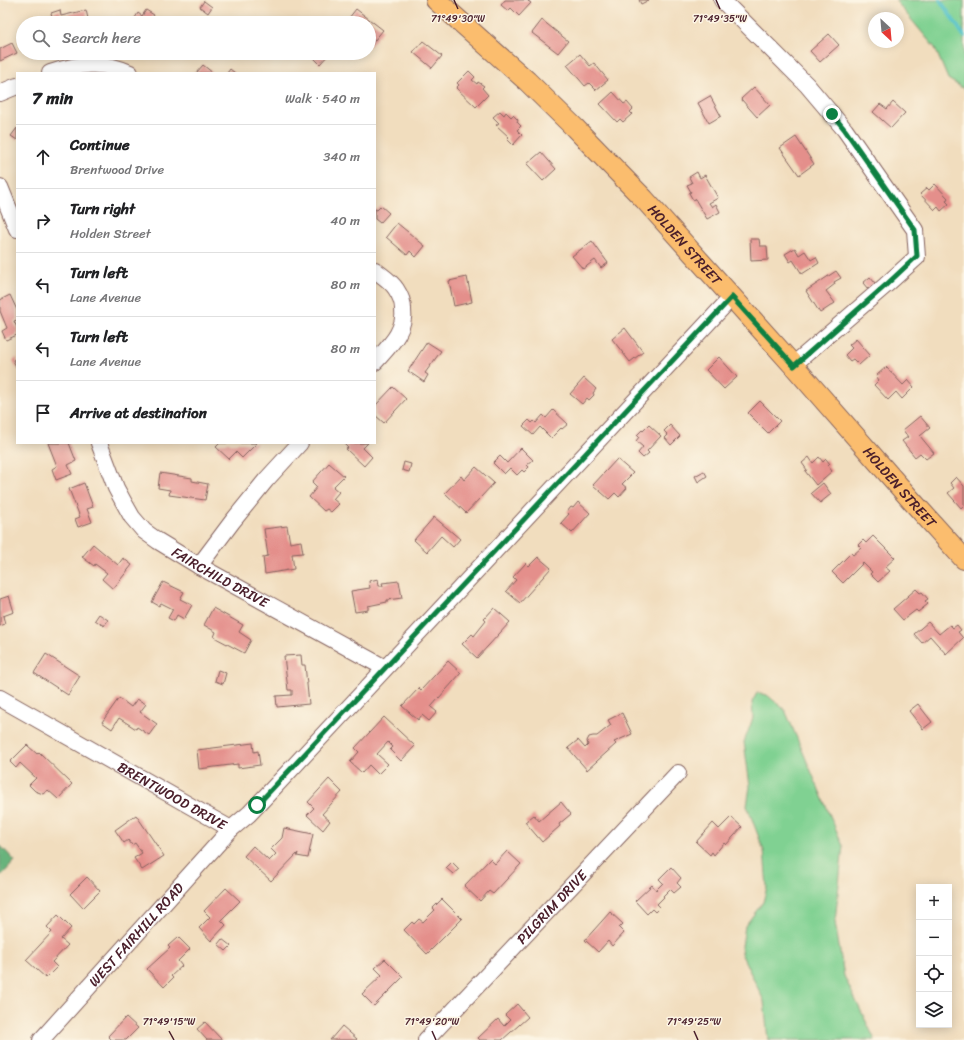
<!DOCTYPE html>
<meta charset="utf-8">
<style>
:root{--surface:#fff;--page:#f2f2f2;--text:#202124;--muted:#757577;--line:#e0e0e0}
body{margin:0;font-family:Sriracha,sans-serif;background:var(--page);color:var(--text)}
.controls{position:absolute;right:12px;bottom:12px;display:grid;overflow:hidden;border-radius:0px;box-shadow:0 2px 10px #0003}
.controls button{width:36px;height:36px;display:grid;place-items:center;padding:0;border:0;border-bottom:1px solid var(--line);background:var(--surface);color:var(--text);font:20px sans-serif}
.compass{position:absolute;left:868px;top:12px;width:36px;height:36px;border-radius:50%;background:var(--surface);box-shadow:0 2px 10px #0003;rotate:154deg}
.stop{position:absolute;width:12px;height:12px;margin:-9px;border:3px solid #0b8043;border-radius:50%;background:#fff}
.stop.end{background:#0b8043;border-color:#fff;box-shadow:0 1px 4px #0008}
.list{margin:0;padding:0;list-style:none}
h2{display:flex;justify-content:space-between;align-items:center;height:52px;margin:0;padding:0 16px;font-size:17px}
h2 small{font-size:13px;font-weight:400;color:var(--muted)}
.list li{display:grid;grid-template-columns:26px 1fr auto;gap:12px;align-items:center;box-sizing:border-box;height:64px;padding:0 16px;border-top:1px solid var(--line)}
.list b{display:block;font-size:15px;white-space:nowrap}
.list p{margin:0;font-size:13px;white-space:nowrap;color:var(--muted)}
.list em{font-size:13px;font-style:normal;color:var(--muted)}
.icon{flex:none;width:22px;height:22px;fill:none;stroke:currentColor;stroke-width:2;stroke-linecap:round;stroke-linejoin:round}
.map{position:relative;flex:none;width:964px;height:1040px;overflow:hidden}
.search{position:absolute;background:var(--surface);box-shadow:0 2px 10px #0003;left:16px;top:16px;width:360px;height:44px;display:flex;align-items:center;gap:10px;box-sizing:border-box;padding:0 14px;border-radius:22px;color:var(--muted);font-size:15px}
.panel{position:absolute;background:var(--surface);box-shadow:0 2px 10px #0003;left:16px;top:72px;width:360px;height:372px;border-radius:0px}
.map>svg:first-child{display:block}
</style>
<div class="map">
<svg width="964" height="1040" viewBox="0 0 964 1040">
<rect width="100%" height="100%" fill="#fcf5e5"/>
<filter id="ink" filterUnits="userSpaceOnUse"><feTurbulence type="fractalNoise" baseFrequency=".025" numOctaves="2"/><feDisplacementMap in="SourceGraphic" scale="8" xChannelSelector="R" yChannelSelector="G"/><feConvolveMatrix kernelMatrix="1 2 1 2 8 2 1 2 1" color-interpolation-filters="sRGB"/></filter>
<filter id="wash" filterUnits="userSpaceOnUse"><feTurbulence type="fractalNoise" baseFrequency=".012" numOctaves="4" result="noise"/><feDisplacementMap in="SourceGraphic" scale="16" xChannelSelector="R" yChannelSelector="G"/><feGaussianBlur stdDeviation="0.9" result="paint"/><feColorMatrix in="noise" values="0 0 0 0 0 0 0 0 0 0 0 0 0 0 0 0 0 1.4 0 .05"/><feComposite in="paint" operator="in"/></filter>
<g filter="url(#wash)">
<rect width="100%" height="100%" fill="#f1ddbe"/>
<!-- green -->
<path fill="#80d192" stroke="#65785e" d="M895,0H964V89L948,79L935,48Z
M757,693L767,695L785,710L843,846L835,922L844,976L875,1040H768L764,1001L741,953L745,926L763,902L767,887L764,851L747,806L750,786L744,742L753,718L752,702Z"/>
<!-- forest -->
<path fill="#68b37c" stroke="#596954" d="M0,845L15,861L0,877Z"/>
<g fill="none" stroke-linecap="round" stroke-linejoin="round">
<!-- stream -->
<path stroke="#55c3c9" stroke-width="4" d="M940,0L964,36"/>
</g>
<g id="blocks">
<!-- building -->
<path fill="#e48f8b" d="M505,0H530L528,1L531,3L519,16L511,8L508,11L501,5Z
M639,0H649L641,4Z
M204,1L212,7L208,13L200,7Z
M356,9L383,30L370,46L369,45V23H345Z
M60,10L61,16L86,10L89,23H54L51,13Z
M146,10L154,15L151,20L156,23H132L138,13L142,16Z
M542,20L568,41L558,53L532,33Z
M829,34L839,45L820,62L810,51Z
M423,41L442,56L432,68L413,52Z
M12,43L17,53L0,61V49Z
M309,53H330L320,64Z
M580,54L590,66L594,63L608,80L596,90L589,83L585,86L567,65Z
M203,65L213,73H196Z
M230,69L235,73H227Z
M469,71L475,77L472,80L477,84L478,82L484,86L482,88L488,95L476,107L456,88L459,85L457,83Z
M754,87L770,105L757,117L741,99Z
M613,92L624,104L627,102L633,109L630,112L632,114L623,122L620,119L617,122L600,104Z
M710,96L721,116L709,123L698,103Z
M893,102L905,113L891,128L873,112L880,104L887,109Z
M500,111L504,115L506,112L511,117L513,115L518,120L517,122L521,126L517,130L522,135L513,145L507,139L509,137L496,125L499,123L493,117Z
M17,128V140L11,136Z
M796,137L814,164L799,175L780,148Z
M541,152L556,169L543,181L527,164Z
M697,172L700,178L705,175L718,198L709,203L712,207L716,204L720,212L707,219L695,199L693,200L689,193L691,192L687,185L692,183L689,177Z
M935,184L948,198L946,201L949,204L941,211L938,207L935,210L920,194L927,188L929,190Z
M381,206L389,213L380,223L375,219V209L377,210Z
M397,223L425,246L416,257L410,251L407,255L386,237Z
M750,239H759L760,246H767L768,260L751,261Z
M592,241L608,263L601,268L595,260L583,269L572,256Z
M795,248L799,255L805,251L811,260L816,257L819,263L802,274L793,260L790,262L785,254Z
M836,271L841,278L834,282L835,284L826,291L835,303L820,313L806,291Z
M467,277L472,302L454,306L449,281Z
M870,277L875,283L868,289L863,283Z
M10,295L17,310V320L14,321L17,328V335L6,340L2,331L7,328L0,311V300Z
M625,328L643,352L630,362L612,339Z
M856,339L870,355L859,365L853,359L850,361L845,355L852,348L849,345Z
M427,342L441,351L425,373L428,375L424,382L408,371Z
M719,357L737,377L724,389L706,370Z
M17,358V369L13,360Z
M886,367L903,385L908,380L914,387L902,399L896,392L888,400L874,385L879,380L876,376Z
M584,378L596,389L593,393L594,395L589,400L587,398L582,404L570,394Z
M393,387L406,399L384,423L375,415V406Z
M760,401L780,421L768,433L748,413Z
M553,410L568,424L562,429L561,428L551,438L540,427L533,435L523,426L529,420L532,423L534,421L536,423L543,415L546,418Z
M920,416L930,428L920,436L934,453L926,459L920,453L915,457L902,441L908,437L903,430Z
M649,425L661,436L647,451L649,453L643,458L638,453L643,447L636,441L639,437L637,435L642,430L643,431Z
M670,425L680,436L671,445L665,438L668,435L664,431Z
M48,443H69L76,461L68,465L72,474L56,480L52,469L57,466Z
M220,443H257L242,458L236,452L229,459L216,447Z
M347,443H368L363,448L372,457L364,466L346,449L348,448L345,445Z
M521,448L533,460L527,465L529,467L524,472L522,470L517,475L510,468L504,474L493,463L500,456L507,463Z
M809,457L813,463L819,457L823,462L826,459L830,464L828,466L832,471L816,485L805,471L807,470L802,463Z
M617,459L633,473L622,484L627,488L619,497L615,493L609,499L593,485Z
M404,462L411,464L409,472L402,470Z
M329,463L344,476L333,487L339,492L333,499L339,504L331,512L327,509L324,511L309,497L317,487L312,482Z
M476,467L494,483L466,513L445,493L461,476L464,480Z
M704,471L707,476L698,482L695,476Z
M160,473L192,478V481L208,484L205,500L169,495L170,490L158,488Z
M956,477L964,486V505L961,508L948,493L954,488L950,483Z
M84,483L93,507L87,509L92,522L78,527L75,519L80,517L69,489Z
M823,483L831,494L820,503L811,493Z
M578,502L590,513L572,533L561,523L569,514L567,512L571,507L573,508Z
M434,517L460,539L453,547L441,536L427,552L414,540Z
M287,526L290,543L301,541L303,553L292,554L294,569L265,574L263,557L268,556L264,529Z
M873,536L895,558L885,567L890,571L878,582L870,574L872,572L863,563L843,583L832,572L851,553L853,555L861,548L858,545L863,540L866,543Z
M93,544L118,565L123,558L132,565L113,589L102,579L107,573L95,564L94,566L82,557Z
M538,557L551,568L520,603L506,591L516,580L513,577L526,563L529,566Z
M378,579L379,586H383L382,583L399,581L402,598L387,600V602L368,606V610L355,612L351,591L370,588L369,581Z
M163,582L184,592L180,599L192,605L184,619L177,615L174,621L168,618L173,609L161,603L159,606L152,602Z
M916,589L920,593L922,592L928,599L925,601L928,604L918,612L916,610L903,620L893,609Z
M9,596L14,612L3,616L5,624L0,626V599Z
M213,608L243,625L239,632L251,640L244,653L214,637L216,632L204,625Z
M494,608L510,622L477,658L462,644L472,634L474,636L486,621L484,619Z
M99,614L108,620L104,626L95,620Z
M928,622L939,634L950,625L953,628L957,625L961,630L958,632L963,638L946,654L930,636L922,643L914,634Z
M46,654L80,676L68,695L34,673Z
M301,655L302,665H305L309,704L277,707L276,696L292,695V690H288L284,656Z
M448,661L461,673L431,707L437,712L429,721L422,715L418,720L402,706L419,688L421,690Z
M218,670L226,673L223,684L215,681Z
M119,698L131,707L137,699L146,704L140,712L157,724L149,735L137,727L136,729L119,718L112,729L102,722Z
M918,704L932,722L923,729L909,711Z
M622,713L632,734L614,742L616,744L587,770L568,748L578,740L585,748L588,745L587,741L589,737L593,736H597L611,725L608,720Z
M384,717L415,746L401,761L390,750L393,747L388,742L377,754L388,764L378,774L369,765L362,773L350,762L359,752L355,748Z
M253,743L254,752L258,751L260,765L238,768V764L199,769L197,750Z
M27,745L37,754L39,752L72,784L58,799L48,790L43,794L35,791L29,785L36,778L20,763L16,768L10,762Z
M329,779L342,792L322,814L330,821L323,830L307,815L314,808L308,802Z
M561,802L571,814L559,824L560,826L542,842L525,822L534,815L539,821Z
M136,815L164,856L142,870L134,858L142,853L135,843L132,845L128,840L124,843L115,830Z
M731,817L742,827L726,845L724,843L714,855L712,852L710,855L696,842L713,823L719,829Z
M284,828L313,834L308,858L297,856L298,853L271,881L244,856L253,846L269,861L276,854L271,849L282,838Z
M507,851L521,864L493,894L489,891L480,901L464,886L490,859L495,864Z
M452,862L459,869L453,874L446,868Z
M671,867L681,878L677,883L681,887L674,893L670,889L663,896L664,897L657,904L660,907L655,912L652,909L647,914L635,901L652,885L656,890L663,883L659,879Z
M87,877L100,891L83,908L70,894Z
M226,888L240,901L221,920L226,925L211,941L199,928L210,917L204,911Z
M442,899L462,919L427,954L404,930L412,922L414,924L419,919L423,922L435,910L433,908Z
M610,912L623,924L619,928L624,933L612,946L608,941L598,952L585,940Z
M58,915L71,928L61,939L68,945L52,962L57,967L46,978L26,960L52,932L47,927Z
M178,937L190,949L178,961L182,966L171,976L173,978L164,987L147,969L170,948L168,946Z
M222,939L231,946L226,951L218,944Z
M385,959L403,977L374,1006L362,994L382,975L375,968Z
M517,1004L528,1017L502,1040H480L478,1038L498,1019L504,1026L510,1020L505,1015Z
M126,1017L138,1028L126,1040H112L108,1036Z
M205,1022L222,1040H207L197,1029Z
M342,1026L357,1039L356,1040H330Z"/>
</g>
</g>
<g filter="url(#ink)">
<use href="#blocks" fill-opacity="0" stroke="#84625e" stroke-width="1"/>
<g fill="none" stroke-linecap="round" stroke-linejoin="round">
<defs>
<g id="minor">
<path d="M722,0L807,85L845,130L915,230L917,257L886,285L793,365"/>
<path d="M50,73C78,64 102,60 130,73"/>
<path d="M0,93L17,86"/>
<path d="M0,187L17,229"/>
<path d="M375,270C382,276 391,281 396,289C400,295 403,301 403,309C406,331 389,346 375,362"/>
<path id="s1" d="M99,443L116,488L123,501L132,517L144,531L158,541L199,566L385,668"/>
<path d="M199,566L232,522L266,480L300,443"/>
<path id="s2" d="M0,698L231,829L249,814L266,796L732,297"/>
<path id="s3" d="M41,1040L231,829"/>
<path id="s4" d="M426,1040L678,773"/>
</g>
<g id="major">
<path id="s5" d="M436,0L527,81L575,128L644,199L793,365L912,501L964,559"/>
</g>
</defs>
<!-- minor casing -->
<use href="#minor" stroke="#84625e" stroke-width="18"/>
<!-- major casing -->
<use href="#major" stroke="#84625e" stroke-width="22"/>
<!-- minor -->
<use href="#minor" stroke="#fff" stroke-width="16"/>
<!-- major -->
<use href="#major" stroke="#fbbd6e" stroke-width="20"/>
</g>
</g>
<g fill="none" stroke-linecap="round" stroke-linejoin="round" filter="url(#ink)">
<!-- route -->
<path stroke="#0b8043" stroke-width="5" d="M257,805L732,297L794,366L886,285L917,256L915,230L845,130L832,114"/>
</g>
<!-- ticks -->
<path fill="none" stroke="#4a1f2b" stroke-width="1.5" d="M454,0L458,9M716,0L720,9M169,1031L174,1040M432,1031L436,1040M694,1031L698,1040"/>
<g text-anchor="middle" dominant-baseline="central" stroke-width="3" stroke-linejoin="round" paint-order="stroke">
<!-- street labels -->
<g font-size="14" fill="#4a1f2b" stroke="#fcf5e5">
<text stroke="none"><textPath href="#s5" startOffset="349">HOLDEN STREET</textPath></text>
<text stroke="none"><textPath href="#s5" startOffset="673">HOLDEN STREET</textPath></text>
<text stroke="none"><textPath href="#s1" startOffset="189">FAIRCHILD DRIVE</textPath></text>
<text stroke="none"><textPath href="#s2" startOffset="198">BRENTWOOD DRIVE</textPath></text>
<text stroke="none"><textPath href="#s4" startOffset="183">PILGRIM DRIVE</textPath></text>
<text stroke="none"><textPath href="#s3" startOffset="142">WEST FAIRHILL ROAD</textPath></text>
</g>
</g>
<g font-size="10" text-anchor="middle" fill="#4a1f2b" stroke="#fcf5e5" stroke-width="3" stroke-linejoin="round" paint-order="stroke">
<text x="458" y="22">71°49'30"W</text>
<text x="720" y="22">71°49'35"W</text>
<text x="169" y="1025">71°49'15"W</text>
<text x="432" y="1025">71°49'20"W</text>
<text x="694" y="1025">71°49'25"W</text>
</g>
</svg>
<div class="controls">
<button>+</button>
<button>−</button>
<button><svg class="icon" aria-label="locate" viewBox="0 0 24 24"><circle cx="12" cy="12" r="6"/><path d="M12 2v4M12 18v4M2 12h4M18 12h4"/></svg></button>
<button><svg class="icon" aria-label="layers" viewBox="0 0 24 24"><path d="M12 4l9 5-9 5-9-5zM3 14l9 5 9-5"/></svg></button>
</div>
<svg class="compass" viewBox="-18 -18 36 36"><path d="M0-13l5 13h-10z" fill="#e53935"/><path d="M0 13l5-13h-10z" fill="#757577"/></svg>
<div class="stop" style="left:257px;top:805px"></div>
<div class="stop end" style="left:832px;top:114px"></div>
<div class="search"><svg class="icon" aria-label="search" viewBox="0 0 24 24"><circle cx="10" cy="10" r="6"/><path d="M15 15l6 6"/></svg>Search here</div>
<section class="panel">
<h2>7 min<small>Walk · 540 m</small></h2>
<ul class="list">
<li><svg class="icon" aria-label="ahead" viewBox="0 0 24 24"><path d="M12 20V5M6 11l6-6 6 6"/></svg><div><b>Continue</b><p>Brentwood Drive</p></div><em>340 m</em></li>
<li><svg class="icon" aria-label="right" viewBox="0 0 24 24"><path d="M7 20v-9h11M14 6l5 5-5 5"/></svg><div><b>Turn right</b><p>Holden Street</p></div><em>40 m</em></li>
<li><svg class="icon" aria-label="left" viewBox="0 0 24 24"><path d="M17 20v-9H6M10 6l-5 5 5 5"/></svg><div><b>Turn left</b><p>Lane Avenue</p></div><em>80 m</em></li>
<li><svg class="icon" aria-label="left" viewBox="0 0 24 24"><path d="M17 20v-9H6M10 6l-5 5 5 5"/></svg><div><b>Turn left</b><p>Lane Avenue</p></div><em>80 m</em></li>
<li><svg class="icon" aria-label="arrive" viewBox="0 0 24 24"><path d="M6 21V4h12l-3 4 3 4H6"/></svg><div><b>Arrive at destination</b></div></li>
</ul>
</section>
</div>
